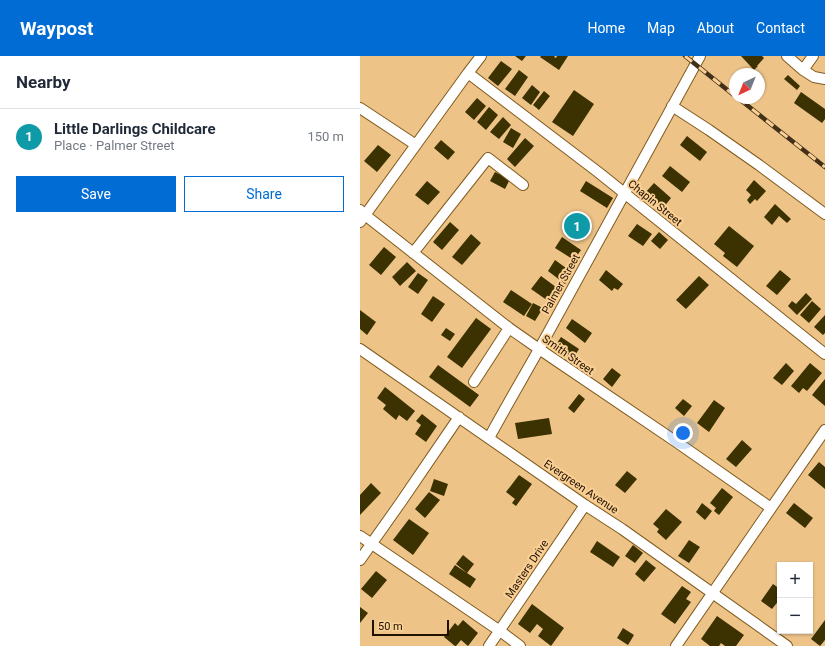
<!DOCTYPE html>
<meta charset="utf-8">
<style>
:root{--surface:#fff;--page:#f6f6f7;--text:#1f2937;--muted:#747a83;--line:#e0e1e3;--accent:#006cd4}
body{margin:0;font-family:Roboto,sans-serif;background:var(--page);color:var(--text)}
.controls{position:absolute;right:12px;bottom:12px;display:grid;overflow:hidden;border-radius:0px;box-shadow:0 1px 3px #0004}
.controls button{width:36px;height:36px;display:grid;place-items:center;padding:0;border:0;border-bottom:1px solid var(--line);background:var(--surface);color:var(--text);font:20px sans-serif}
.compass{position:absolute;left:369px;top:12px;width:36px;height:36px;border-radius:50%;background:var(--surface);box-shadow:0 1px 3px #0004;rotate:223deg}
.scale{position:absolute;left:12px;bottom:10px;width:77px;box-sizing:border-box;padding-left:4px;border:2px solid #1f1000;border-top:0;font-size:11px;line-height:14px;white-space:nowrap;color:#1f1000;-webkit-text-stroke:3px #fbd094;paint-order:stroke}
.you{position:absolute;left:323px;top:377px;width:14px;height:14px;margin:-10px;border:3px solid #fff;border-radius:50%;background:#1a73e8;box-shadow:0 0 0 6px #1a73e833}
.badge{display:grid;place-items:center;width:26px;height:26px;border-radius:50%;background:var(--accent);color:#fff;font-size:13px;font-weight:700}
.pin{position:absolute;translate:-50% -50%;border:2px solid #fff;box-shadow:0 1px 4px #0006}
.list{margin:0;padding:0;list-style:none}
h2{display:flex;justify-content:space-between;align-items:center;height:52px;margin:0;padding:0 16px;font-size:17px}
h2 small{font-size:13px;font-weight:400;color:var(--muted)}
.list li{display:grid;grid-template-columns:26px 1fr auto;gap:12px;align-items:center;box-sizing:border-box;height:56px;padding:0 16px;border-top:1px solid var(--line)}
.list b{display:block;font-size:15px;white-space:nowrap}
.list p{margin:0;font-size:13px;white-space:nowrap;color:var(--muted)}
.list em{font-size:13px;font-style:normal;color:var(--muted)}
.actions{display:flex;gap:8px;padding:12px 16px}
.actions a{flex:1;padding:9px 0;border:1px solid var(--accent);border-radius:0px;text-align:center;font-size:14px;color:var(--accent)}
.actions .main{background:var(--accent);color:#fff}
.map{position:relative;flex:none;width:465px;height:590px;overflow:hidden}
header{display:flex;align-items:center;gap:24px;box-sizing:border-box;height:56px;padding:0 20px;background:var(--accent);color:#fff}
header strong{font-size:19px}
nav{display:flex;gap:22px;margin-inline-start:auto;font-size:14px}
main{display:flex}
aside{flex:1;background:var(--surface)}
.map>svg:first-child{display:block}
</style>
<header>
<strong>Waypost</strong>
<nav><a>Home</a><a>Map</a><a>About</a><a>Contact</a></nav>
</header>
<main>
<aside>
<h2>Nearby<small></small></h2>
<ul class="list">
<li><span class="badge" style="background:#0f9aa8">1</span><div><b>Little Darlings Childcare</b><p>Place · Palmer Street</p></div><em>150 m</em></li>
</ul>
<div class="actions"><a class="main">Save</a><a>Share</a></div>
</aside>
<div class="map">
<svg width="465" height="590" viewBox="0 0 465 590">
<rect width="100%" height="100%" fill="#edc388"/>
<!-- building -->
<path fill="#3c3101" d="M155,0H166L162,5Z
M181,0H195L194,1L196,2L197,0H208L199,14L180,1Z
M381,0H402L404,2L397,10H398L394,14Z
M141,5L152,13L138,30L128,22Z
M159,14L168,21L155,40L145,33Z
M428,19L440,30L437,34L424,23Z
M172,29L180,36L171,49L162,42Z
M214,34L234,48L213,80L192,66Z
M184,35L190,40L179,54L173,49Z
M441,36L465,53V63L462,67L434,47Z
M117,42L126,50L114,64L105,56Z
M129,51L138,59L126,74L117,66Z
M143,61L151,69L139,83L130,76Z
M151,72L161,78L153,92L143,86Z
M327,80L347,96L340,105L320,89Z
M165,82L174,90L155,111L147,103Z
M81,84L95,96L88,104L74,92Z
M18,89L31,99L17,116L4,105Z
M310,110L330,126L322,136L302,120Z
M135,116L150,123L145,133L130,125Z
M394,124L406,135L397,145L395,143L390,148L387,144L391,139L386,134Z
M67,125L80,136L68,149L55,139Z
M226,125L253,142L247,152L220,135Z
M294,127L311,142L303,152L285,137Z
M415,148L431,163L427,167L419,160L412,169L404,161Z
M213,157L229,165L221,182L205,174Z
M90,166L99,174L82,194L73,186Z
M277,168L292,178L283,190L268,180Z
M369,170L394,190L377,211L363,200L365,197L354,188Z
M299,176L308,184L300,193L291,185Z
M111,178L121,187L102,209L92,201Z
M202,181L221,194L214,204L195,192Z
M24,191L36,201L21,219L9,209Z
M195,204L213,217L205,228L188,215Z
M47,206L56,215L40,230L32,221Z
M246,214L263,228L258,234L254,232L252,235L239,224Z
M420,214L431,223L417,239L406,230Z
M58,217L68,224L58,238L48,231Z
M181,220L200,234L191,247L171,233Z
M339,220L349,229L326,253L316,244Z
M151,234L172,248L164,260L143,246Z
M446,237L452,243L437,259L428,250L432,245L436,248Z
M73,240L85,248L72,266L61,258Z
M452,245L461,253L449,267L440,259Z
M173,247L183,252L175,265L166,260Z
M0,254L16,266L7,279L0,273Z
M465,259V277L463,279L454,271Z
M116,262L131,273L102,312L87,301Z
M212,263L232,277L225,287L206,272Z
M86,272L95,278L90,285L81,279Z
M201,281L219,293L212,304L194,292Z
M426,307L434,315L422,329L413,322Z
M450,307L462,317L447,335L443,332L439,337L431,330Z
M78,309L119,339L110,351L69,321Z
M252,312L261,319L252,331L243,323Z
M465,323V350L452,339Z
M25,331L55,355L47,365L39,359L36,364L23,353L26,349L17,342Z
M219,338L225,343L214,357L208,352Z
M323,343L332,350L324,360L315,352Z
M354,344L365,352L349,376L337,367Z
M62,358L77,370L66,386L55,378L61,369L56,365Z
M189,362L192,378L158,383L155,367Z
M382,384L392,393L376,411L366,403Z
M459,406L465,411V433L448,419Z
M267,415L277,423L265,437L255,429Z
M159,419L172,428L156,450L152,447L155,443L146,436Z
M74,423L88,428L84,440L70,435Z
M11,427L21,437L0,459V439Z
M362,432L373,441L359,459L354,455L356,452L350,447Z
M69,436L80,444L65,462L55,453Z
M342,447L352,455L345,464L336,456Z
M434,447L453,462L445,472L426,457Z
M306,453L322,466L306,484L297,476L299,473L293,468Z
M49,463L69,477L53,499L33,484Z
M329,484L340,491L329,507L318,500Z
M237,485L260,501L253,511L230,496Z
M273,489L283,497L275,507L265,500Z
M103,499L114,508L107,517L96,508Z
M286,504L296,512L284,526L275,518Z
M95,509L116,523L110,532L89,518Z
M16,515L27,524L12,542L1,533Z
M413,528L420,533V543L412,553L401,545Z
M322,530L331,536L326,543L331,546L315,568L301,558Z
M172,548L204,572L191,590L178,580L183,573L177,568L170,577L158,568Z
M0,551L8,557L0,567Z
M357,560L384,579L376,590H365L361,587L359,590H350L341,583Z
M103,564L118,577L108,590L101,584L96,590H95L84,581L95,567L98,570Z
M465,564V584L460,590L451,583Z
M263,572L274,579L268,589L257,582Z"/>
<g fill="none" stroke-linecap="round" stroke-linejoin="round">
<defs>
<path id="minor" d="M427,0L443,14L454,21L465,23
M443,14L453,0
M108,17L238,116L465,298
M312,50L349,74L399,109L465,158
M0,52L56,89
M0,154L5,159L149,272L179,293L318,387L411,452
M0,166L108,17L121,0
M53,197L128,102L163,129
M0,293L225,449L262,473L427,590
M114,326L149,272
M129,382C150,343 173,305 194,266C243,178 291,88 340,0
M0,480L140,575L160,590
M0,504L41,446L99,361
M129,590L225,449
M316,590L465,374"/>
</defs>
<!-- minor casing -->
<use href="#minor" stroke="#815b1e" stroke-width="12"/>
<!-- minor -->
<use href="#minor" stroke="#fff" stroke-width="10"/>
<defs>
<path id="rail" d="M325,0L375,40
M378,42L465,111"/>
</defs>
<!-- rail casing -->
<use href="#rail" stroke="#433018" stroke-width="4.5"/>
<!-- rail -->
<use href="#rail" stroke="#fbd094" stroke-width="3" stroke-dasharray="9" stroke-linecap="butt"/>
</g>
<g text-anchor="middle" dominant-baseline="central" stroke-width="4" stroke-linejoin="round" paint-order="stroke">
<!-- street labels -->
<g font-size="11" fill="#1f1000" stroke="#fbd094">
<text transform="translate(295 147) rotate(39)">Chapin Street</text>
<text transform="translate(201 228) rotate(-61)">Palmer Street</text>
<text transform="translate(208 299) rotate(35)">Smith Street</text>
<text transform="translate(221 431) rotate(34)">Evergreen Avenue</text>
<text transform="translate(167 513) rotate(-56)">Masters Drive</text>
</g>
</g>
</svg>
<div class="controls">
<button>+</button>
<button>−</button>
</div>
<svg class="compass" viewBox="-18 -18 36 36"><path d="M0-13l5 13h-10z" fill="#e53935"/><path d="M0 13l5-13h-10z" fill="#747a83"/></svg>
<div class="scale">50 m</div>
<div class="you"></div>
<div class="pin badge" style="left:217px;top:170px;background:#0f9aa8">1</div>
</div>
</main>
